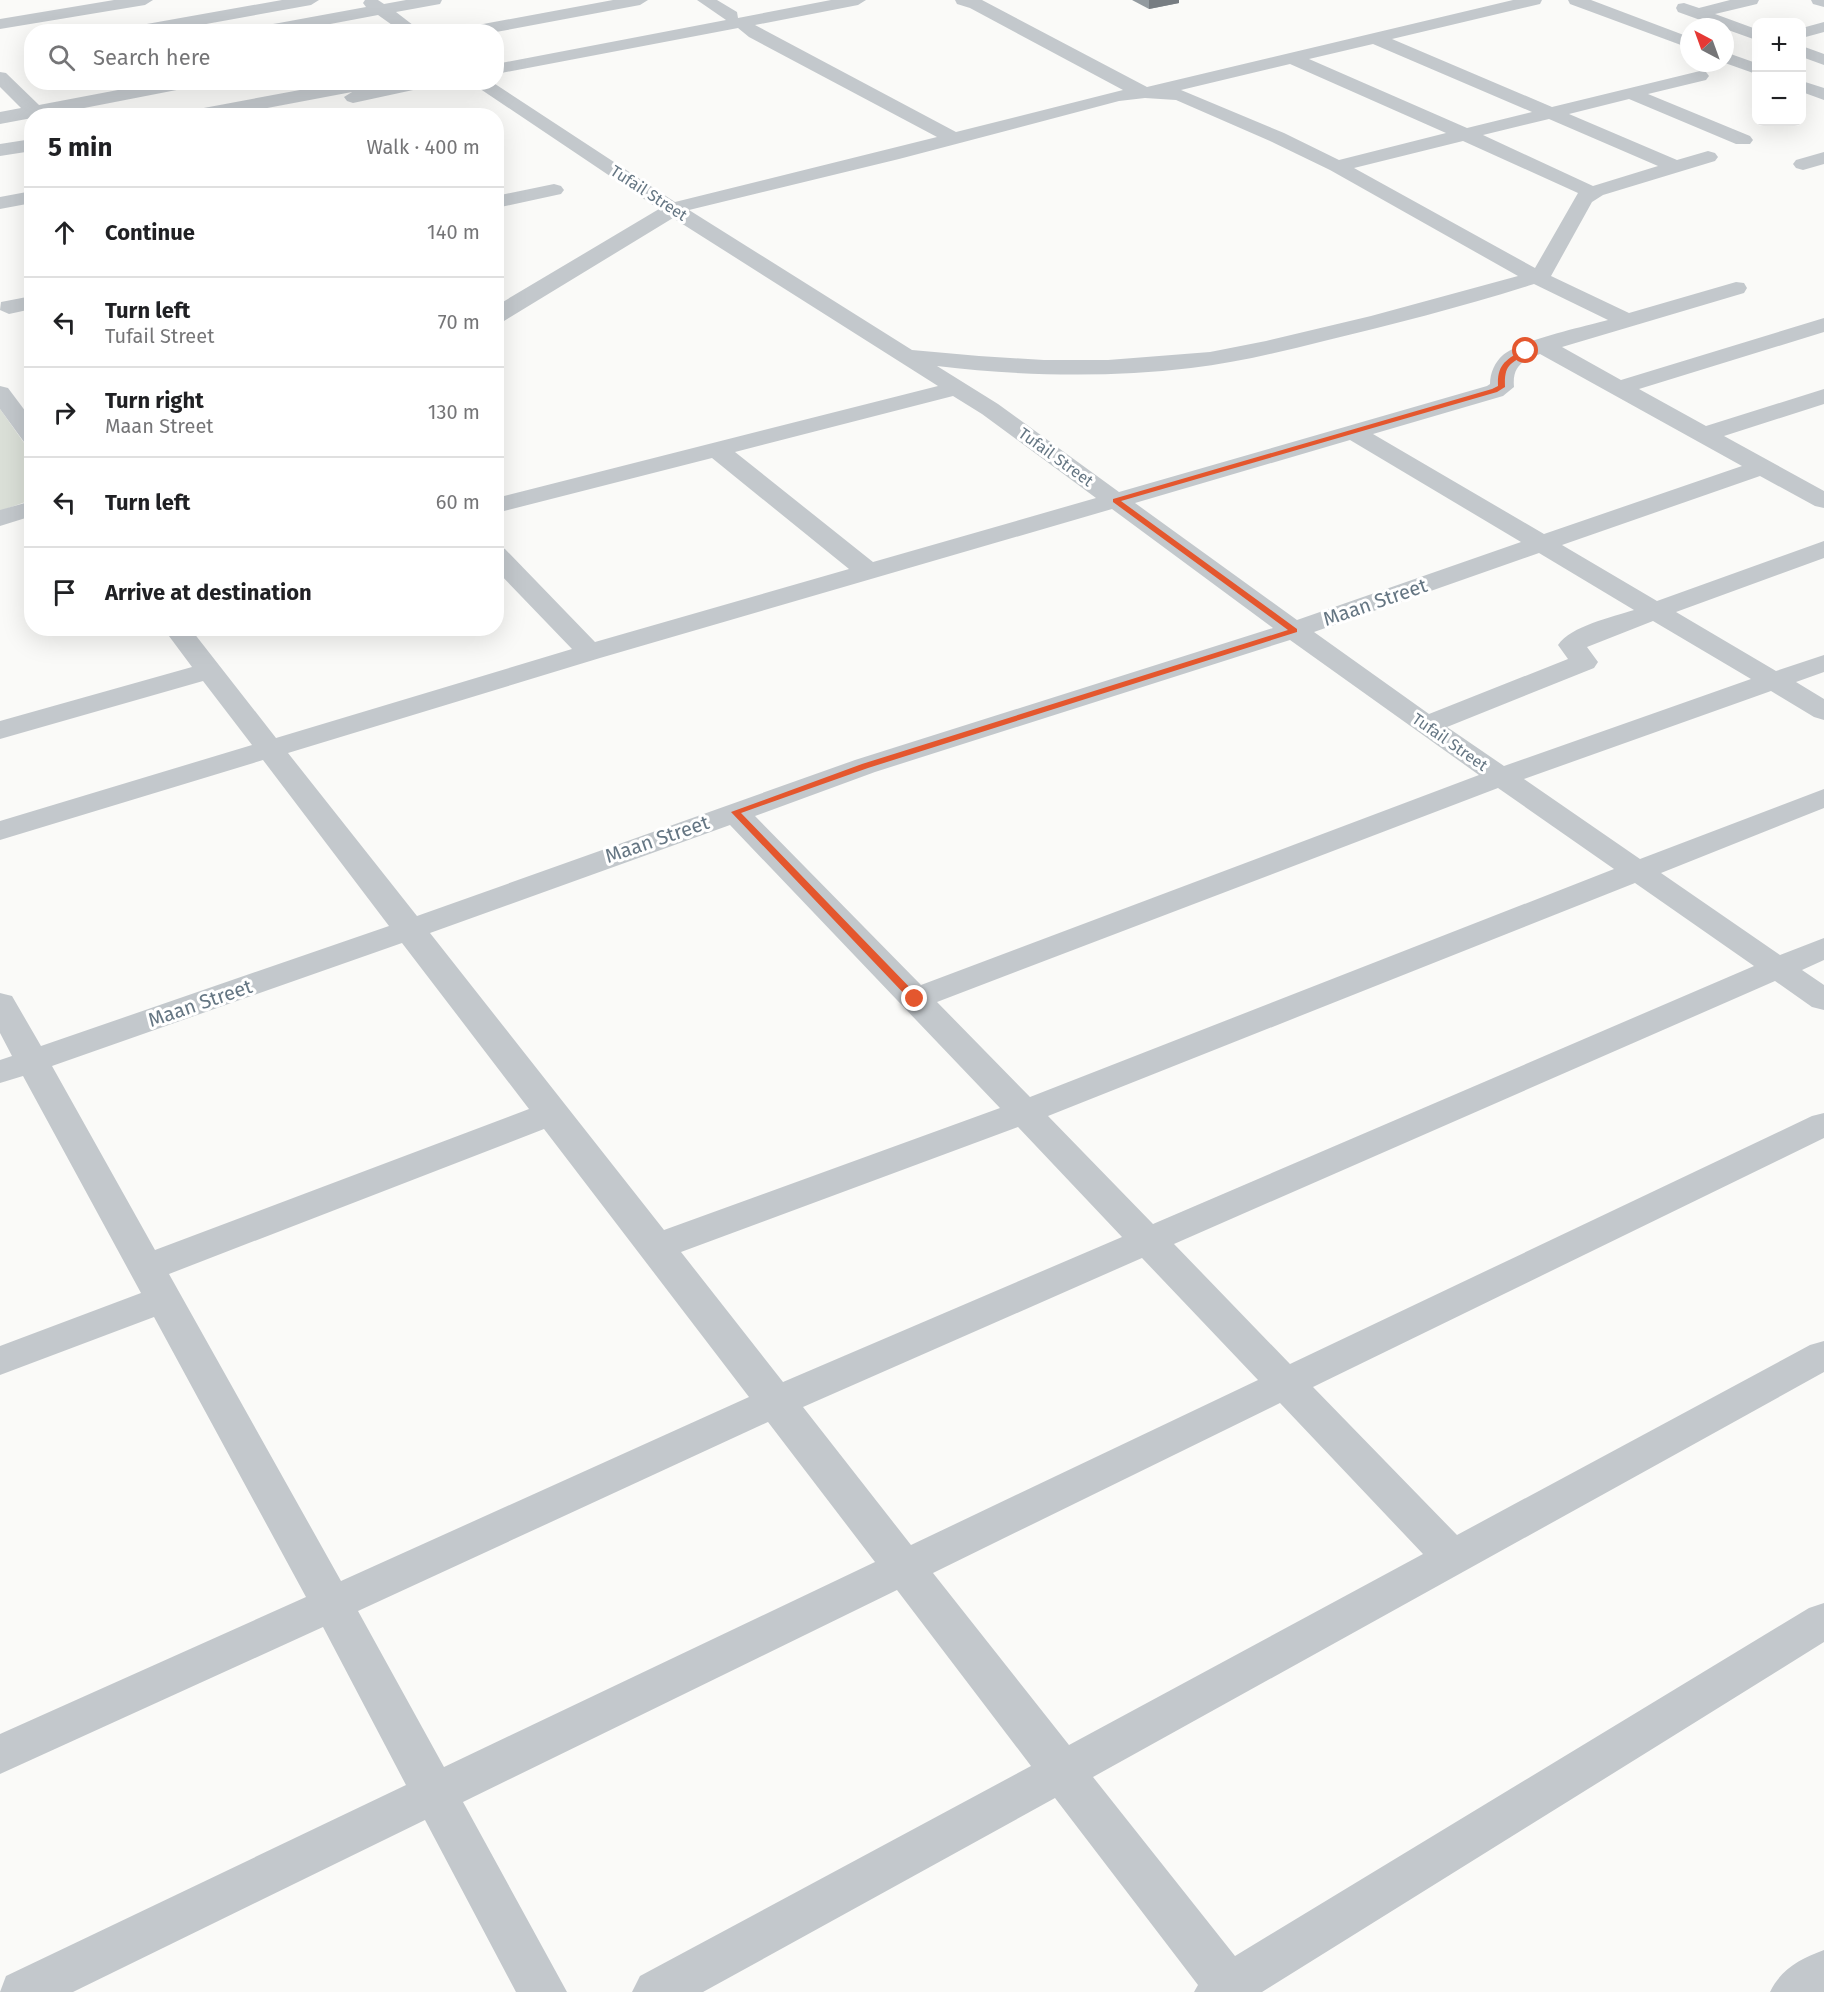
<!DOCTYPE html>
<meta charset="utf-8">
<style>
:root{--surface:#fff;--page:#f6f6f6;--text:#202124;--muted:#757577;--line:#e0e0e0}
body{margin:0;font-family:"Fira Sans",sans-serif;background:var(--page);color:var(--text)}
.controls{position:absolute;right:18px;top:18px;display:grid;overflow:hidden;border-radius:12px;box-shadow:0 6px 24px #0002}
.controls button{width:54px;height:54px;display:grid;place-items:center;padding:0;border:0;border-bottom:2px solid var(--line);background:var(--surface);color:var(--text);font:30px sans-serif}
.compass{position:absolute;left:1680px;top:18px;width:54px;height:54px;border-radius:50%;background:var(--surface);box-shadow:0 6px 24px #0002;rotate:319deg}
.stop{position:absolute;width:18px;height:18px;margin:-14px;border:4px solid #e4572e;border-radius:50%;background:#fff}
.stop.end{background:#e4572e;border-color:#fff;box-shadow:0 2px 6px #0008}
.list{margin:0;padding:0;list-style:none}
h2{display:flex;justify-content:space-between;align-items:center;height:78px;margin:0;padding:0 24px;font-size:26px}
h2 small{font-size:20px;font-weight:400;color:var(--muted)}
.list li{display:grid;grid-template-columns:39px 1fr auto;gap:18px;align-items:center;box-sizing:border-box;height:90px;padding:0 24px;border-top:2px solid var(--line)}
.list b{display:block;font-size:22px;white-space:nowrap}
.list p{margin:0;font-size:20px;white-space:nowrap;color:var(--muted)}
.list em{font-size:20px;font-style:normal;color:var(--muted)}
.icon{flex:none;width:33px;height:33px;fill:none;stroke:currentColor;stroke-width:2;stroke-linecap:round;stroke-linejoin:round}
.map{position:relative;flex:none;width:1824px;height:1992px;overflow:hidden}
.search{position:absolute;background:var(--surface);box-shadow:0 6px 24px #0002;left:24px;top:24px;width:480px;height:66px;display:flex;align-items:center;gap:15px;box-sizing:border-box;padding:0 21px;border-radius:24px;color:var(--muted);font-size:22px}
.panel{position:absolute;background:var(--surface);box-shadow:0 6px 24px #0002;left:24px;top:108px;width:480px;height:528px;border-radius:24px}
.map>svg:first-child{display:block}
</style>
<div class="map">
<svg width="1824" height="1992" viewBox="0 0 1824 1992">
<rect width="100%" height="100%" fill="#fafaf8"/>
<!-- green -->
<path fill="#dadfd7" d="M0,409L32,454L31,500L0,511Z"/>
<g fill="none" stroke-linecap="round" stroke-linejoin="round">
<!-- minor -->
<path fill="#c3c8cc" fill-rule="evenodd" d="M114,0H153L145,5L0,29V19Z
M282,0H319L311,5L162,32H122L130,27Z
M365,0H378L384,4L406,0H442L440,4L396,12L422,32H402L378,15L288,32H273L270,28L273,24L279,23L366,7L363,3Z
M613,0H648L640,5L496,32H459L467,27Z
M697,0H717L737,12L738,18L831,0H866L858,5L755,25L956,132L1123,90L970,8L957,4L955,0H982L1147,87L1513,0H1542L1540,4L1392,39L1552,107L1700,71L1706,72L1709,76L1706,80L1648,94L1750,136L1753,140L1750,144H1736L1629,99L1569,114L1677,160L1708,151L1715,153L1718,157L1715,161L1603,195L1592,202L1551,276L1629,313L1736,282L1744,283L1747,288L1744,293L1562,347L1621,380L1824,318V332L1639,389L1706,426L1824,389V404L1724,436L1824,491V508L1815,506L1760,476L1562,545L1657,601L1824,541V558L1676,612L1776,671L1824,655V672L1796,682L1824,699V720L1814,717L1771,691L1524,779L1640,859L1824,789V808L1661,873L1780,955L1824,938V960L1802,970L1824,985V1010L1812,1007L1775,981L1174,1244L1290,1364L1812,1116L1824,1113V1138L1313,1387L1457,1535L1810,1345L1824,1341V1372L1093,1777L1235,1956L1809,1608L1824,1603V1642L1262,1992H1194L1198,1985L1055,1798L703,1992H632L640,1976L1031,1766L897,1590L463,1802L567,1992H516L425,1820L73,1992H0L6,1976L406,1785L323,1627L0,1774V1734L306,1597L154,1317L0,1375V1346L141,1293L23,1076L0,1083V1060L12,1056L0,1033V993L12,996L41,1046L389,926L263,760L0,840V821L252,745L203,681L0,739V721L192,667L163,628H190L276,738L572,649L496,570V546L505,549L595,642L849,569L712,458L496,513V498L938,386L673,218L504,321L496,322V306L659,209L470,82H492L675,202L937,137L749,37L738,28L496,74V64L726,20ZM1373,44L1532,112L1467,128L1309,59ZM1290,64L1446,133L1339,160L1284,133L1181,90ZM1145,98L1176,100L1270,141L1330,170L1518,276L1371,316L1266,341L1210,352L1108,360H1044L979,356L912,350L689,210L899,159L1119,101ZM1549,119L1658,166L1593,186L1483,135ZM1463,141L1578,193L1535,268L1354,168ZM1534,284L1608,320C1583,327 1521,340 1503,355C1495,362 1490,373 1490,384L1487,386L1119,492L998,404L937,366C1021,376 1107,378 1191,368C1236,363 1280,352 1324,341C1395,324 1465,306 1534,284ZM1540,354L1742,466L1544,534L1373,434L1503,396L1514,387C1512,367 1522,360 1540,354ZM953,396L982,414L1096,498L873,562L735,452ZM1350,440L1521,542L1297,620L1135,503ZM1112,509L1273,628L855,760L417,916L288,753L600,658ZM1539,553L1634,610C1612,617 1571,626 1558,645L1568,659L1429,714L1314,632ZM1653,621L1751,679L1504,766L1447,727L1594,668L1598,662L1587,647ZM1290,640L1479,775L921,985L755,816L875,772ZM1498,788L1614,869L1030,1097L937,1002ZM730,825L1000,1108L664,1230L430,933ZM1635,883L1754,966L1153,1224L1048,1116ZM402,943L529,1109L155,1250L52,1066ZM1018,1127L1122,1237L783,1382L681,1252ZM544,1129L749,1397L341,1581L169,1274ZM1142,1258L1258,1380L911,1545L803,1407ZM1280,1403L1423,1554L1069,1745L933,1573ZM768,1422L875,1562L444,1767L358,1611Z
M1568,0H1591L1689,37V48L1570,4Z
M1730,0H1759L1757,4L1715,14L1756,29V40L1678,12L1676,8L1678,4L1684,3L1699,8Z
M1811,0H1824V7L1813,4Z
M1824,22V32L1802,38V28Z
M1802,46L1824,54V65L1802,57Z
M1725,52L1756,63V74L1725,63Z
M0,72L6,73L39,105L160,82H201L192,87L43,116H32V118L0,124V112L21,108L0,87Z
M1802,81L1824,88V100L1802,92Z
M343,82H384L381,86L398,82H436L427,87L353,103L347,101L344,97L352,92L225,116H184L186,112L193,110Z
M32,139V151L0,156V144Z
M1824,152V164L1803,170L1796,168L1793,164L1796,160Z
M554,184L561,186L564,190L561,194L496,208V196Z
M32,191V203L0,209V197Z
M32,296V309L9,314L0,310L1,302Z
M0,386L8,388L32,420V444L24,442L0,409Z
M32,501V516L0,526V510Z
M1824,1950V1992H1770C1781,1969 1800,1959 1824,1950Z"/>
</g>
<!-- wall -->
<path fill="#929a9f" d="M1132,0H1179V3L1149,9Z"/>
<!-- shaded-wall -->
<path fill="#777d82" d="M1149,0H1179V3L1149,9Z"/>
<!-- route -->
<path fill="#e4572e" d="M1524,349L1529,351C1512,365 1504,362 1505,387L1497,392L1121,501L1297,629V632L868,768L741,813L918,996V1001H911L731,812L862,764L1288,630L1113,502V499L1492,389L1498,386C1497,364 1506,360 1524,349Z"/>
<g text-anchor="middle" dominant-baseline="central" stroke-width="6" stroke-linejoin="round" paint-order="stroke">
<!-- far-street labels -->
<g font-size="16" fill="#657683" stroke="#fff">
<text transform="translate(649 193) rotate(33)">Tufail Street</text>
<text transform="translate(1056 457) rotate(36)">Tufail Street</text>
<text transform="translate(1450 742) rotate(35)">Tufail Street</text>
</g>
<!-- street labels -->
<g font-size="20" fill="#657683" stroke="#fff">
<text transform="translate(1375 602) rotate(-19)">Maan Street</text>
<text transform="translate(657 839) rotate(-19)">Maan Street</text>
<text transform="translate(200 1003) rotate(-19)">Maan Street</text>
</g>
</g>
</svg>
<div class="controls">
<button>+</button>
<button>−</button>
</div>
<svg class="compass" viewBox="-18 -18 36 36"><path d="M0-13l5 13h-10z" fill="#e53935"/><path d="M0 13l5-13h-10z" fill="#757577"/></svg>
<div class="stop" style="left:1526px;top:351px"></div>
<div class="stop end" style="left:915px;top:999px"></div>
<div class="search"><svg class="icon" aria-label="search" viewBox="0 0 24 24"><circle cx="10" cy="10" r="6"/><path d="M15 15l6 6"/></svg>Search here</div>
<section class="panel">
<h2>5 min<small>Walk · 400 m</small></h2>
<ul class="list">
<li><svg class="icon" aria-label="ahead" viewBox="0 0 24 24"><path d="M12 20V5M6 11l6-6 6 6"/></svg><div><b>Continue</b></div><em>140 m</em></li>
<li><svg class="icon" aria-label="left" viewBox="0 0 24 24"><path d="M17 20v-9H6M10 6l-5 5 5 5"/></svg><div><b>Turn left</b><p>Tufail Street</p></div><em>70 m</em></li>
<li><svg class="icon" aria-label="right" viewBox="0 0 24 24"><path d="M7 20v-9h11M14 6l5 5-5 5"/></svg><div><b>Turn right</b><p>Maan Street</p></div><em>130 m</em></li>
<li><svg class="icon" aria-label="left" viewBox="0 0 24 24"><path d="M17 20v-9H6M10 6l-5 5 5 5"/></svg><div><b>Turn left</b></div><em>60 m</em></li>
<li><svg class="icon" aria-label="arrive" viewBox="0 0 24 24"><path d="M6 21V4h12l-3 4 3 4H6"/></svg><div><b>Arrive at destination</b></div></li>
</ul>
</section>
</div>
